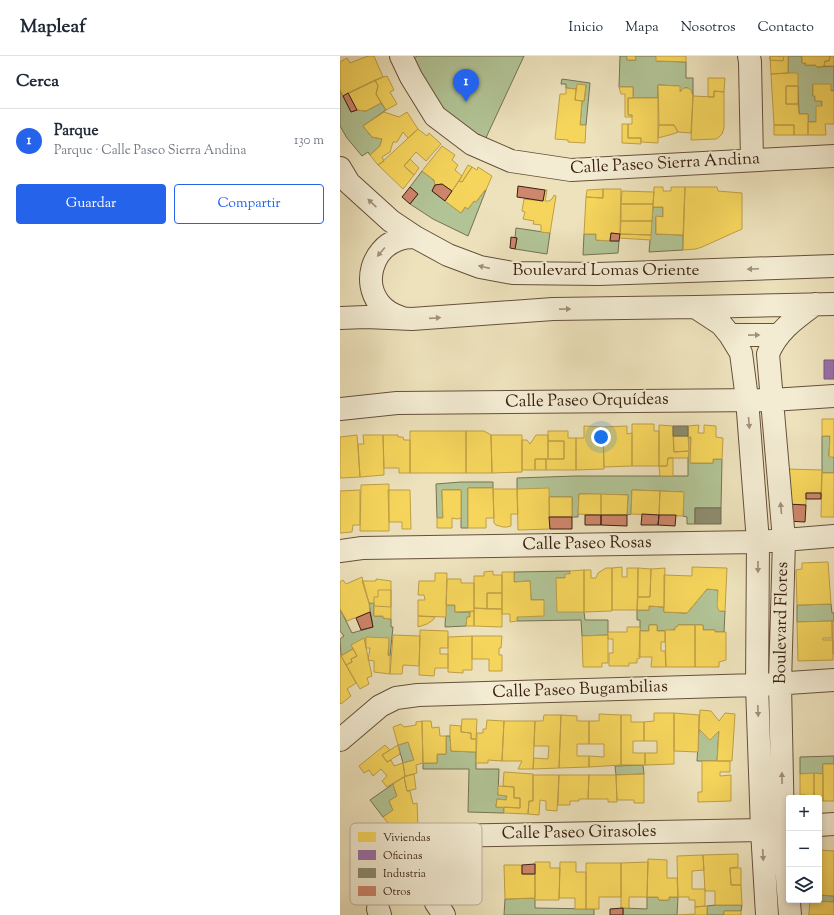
<!DOCTYPE html>
<html lang="es">
<meta charset="utf-8">
<style>
:root{--surface:#fff;--page:#f2f2f3;--text:#1f2937;--muted:#747a83;--line:#e0e1e3;--accent:#2563eb}
body{margin:0;font-family:"Sorts Mill Goudy",serif;background:var(--page);color:var(--text)}
.controls{position:absolute;right:12px;bottom:12px;display:grid;overflow:hidden;border-radius:4px;box-shadow:0 2px 6px #0003}
.controls button{width:36px;height:36px;display:grid;place-items:center;padding:0;border:0;border-bottom:1px solid var(--line);background:var(--surface);color:var(--text);font:20px sans-serif}
.you{position:absolute;left:261px;top:381px;width:14px;height:14px;margin:-10px;border:3px solid #fff;border-radius:50%;background:#1a73e8;box-shadow:0 0 0 6px #1a73e833}
.badge{display:grid;place-items:center;width:26px;height:26px;border-radius:50%;background:var(--accent);color:#fff;font-size:13px;font-weight:700}
.pin{position:absolute;translate:-50% -33px;filter:drop-shadow(0 1px 2px #0008)}
.pin::after{content:'';position:absolute;top:21px;width:14px;height:12px;background:inherit;clip-path:polygon(0 0,100% 0,50% 100%)}
.list{margin:0;padding:0;list-style:none}
h2{display:flex;justify-content:space-between;align-items:center;height:52px;margin:0;padding:0 16px;font-size:17px}
h2 small{font-size:13px;font-weight:400;color:var(--muted)}
.list li{display:grid;grid-template-columns:26px 1fr auto;gap:12px;align-items:center;box-sizing:border-box;height:64px;padding:0 16px;border-top:1px solid var(--line)}
.list b{display:block;font-size:15px;white-space:nowrap}
.list p{margin:0;font-size:13px;white-space:nowrap;color:var(--muted)}
.list em{font-size:13px;font-style:normal;color:var(--muted)}
.actions{display:flex;gap:8px;padding:12px 16px}
.actions a{flex:1;padding:9px 0;border:1px solid var(--accent);border-radius:4px;text-align:center;font-size:14px;color:var(--accent)}
.actions .main{background:var(--accent);color:#fff}
.icon{flex:none;width:22px;height:22px;fill:none;stroke:currentColor;stroke-width:2;stroke-linecap:round;stroke-linejoin:round}
.map{position:relative;flex:none;width:494px;height:859px;overflow:hidden}
header{display:flex;align-items:center;gap:24px;box-sizing:border-box;height:56px;padding:0 20px;background:var(--surface);border-bottom:1px solid var(--line)}
header strong{font-size:19px}
nav{display:flex;gap:22px;margin-inline-start:auto;font-size:14px}
main{display:flex}
aside{flex:1;background:var(--surface)}
.map>svg:first-child{display:block}
</style>
<header>
<strong>Mapleaf</strong>
<nav><a>Inicio</a><a>Mapa</a><a>Nosotros</a><a>Contacto</a></nav>
</header>
<main>
<aside>
<h2>Cerca<small></small></h2>
<ul class="list">
<li><span class="badge">1</span><div><b>Parque</b><p>Parque · Calle Paseo Sierra Andina</p></div><em>130 m</em></li>
</ul>
<div class="actions"><a class="main">Guardar</a><a>Compartir</a></div>
</aside>
<div class="map">
<svg width="494" height="859" viewBox="0 0 494 859">
<rect width="100%" height="100%" fill="#ede2bc"/>
<filter id="stains"><feTurbulence type="fractalNoise" baseFrequency=".005" numOctaves="4"/><feColorMatrix values="0 0 0 0 .2 0 0 0 0 .09 0 0 0 0 .02 0 0 0 .5 -.17"/></filter>
<radialGradient id="worn" r=".72"><stop offset=".6" stop-color="#630" stop-opacity="0"/><stop offset="1" stop-color="#630" stop-opacity=".3"/></radialGradient>
<!-- green -->
<path fill="#b2c496" stroke="#767254" d="M77,0H184L144,86L107,63L67,7Z
M280,0H287V4H296L295,0H316L317,5L346,6V22H353V40L352,36L348,32H344L340,36L339,30L318,29V42H293V31H279Z
M448,0H462V7H466L465,9H476L477,11L494,10V35H491L473,29V40H475V45H482V50L476,66H468V58H459L458,30L448,17Z
M222,23L250,27L246,69H240L242,45H244L246,29L236,33L226,32V28H221Z
M0,34L11,56L17,54L26,55L41,47L46,54L23,70L32,81L42,83L40,90L30,99L28,96L22,100L7,82L0,70Z
M82,115L94,124L95,129L92,135L121,157L125,151L128,153L134,145L136,146L145,134H146L128,180L93,163L70,148L78,138L70,131Z
M313,151H323V161H316V178L343,179V194L309,196Z
M176,172L210,177L207,198L175,193L177,182L175,181Z
M244,178H256V184L279,185L278,197L243,199Z
M482,380H490L489,400L494,401V417H482Z
M348,381H351V407H373V403H382L381,452H355V468H347V461L343,460V436L292,434L291,458L287,459L288,439L239,438L238,461H232V441H209L177,433V422L236,420H348Z
M121,426H153V432H128V472H121V434H102L103,462H97L96,428Z
M230,515V518L225,522H216L244,556L245,564H268V579L242,580L241,564L177,565V561L204,544H191L190,525L174,526V516Z
M367,533L378,534L380,555H385L384,576H375V574H363V569H338L337,571L335,572V574L317,575V569H309V575H300V564H297V554H309V550L324,551V556L347,557Z
M29,547H34V560H43V562L51,563V571H53L50,600L48,599V582L26,592L24,583L12,589L13,593L1,600L0,583L4,580L0,575V553L12,577L33,571Z
M491,548L492,557H494V565L457,566V549Z
M106,549H115V556H130V561H127L126,570L105,571Z
M359,673L370,684L379,675L377,705H357Z
M106,680H110L111,695L136,696V713H159L158,739L167,740L166,744L157,743L156,751H164V757L128,756L129,713H83V707H97V698H106Z
M68,686L74,704L63,707L58,689Z
M494,700V708H483V718H460V701Z
M303,709L304,718L276,719L275,710Z
M53,728L57,740L49,745L53,754L43,761L30,744Z
M479,839L494,840V846L464,845V844H479Z
M307,841H318L319,844H329V841H338L337,859H283V852L307,853Z
M195,842V852L254,853V859H164L165,843Z
M375,849H402L401,855H384V859H367V850Z"/>
<!-- homes -->
<path fill="#f6d55c" stroke="#be9e46" d="M28,0H34L43,21L3,40L0,34V6L7,2L10,7Z
M287,0H295L296,4H287Z
M316,0H346V6L316,5Z
M430,0H444L443,5L430,4Z
M430,0H448V17L431,18Z
M462,0H490L489,5H485L484,10L476,11V9H465L466,7H462Z
M490,0H494V10H484L485,5H489Z
M448,17H458V30H446V48H458L459,58H468V79H454V69H434L431,18Z
M47,20L54,34L50,36L57,48L46,54L36,38L38,30L35,24L43,21Z
M368,22H385L384,36L374,35V41H368Z
M35,24L38,30L36,38L41,47L26,55L17,54L8,37Z
M237,28L246,29L244,45L235,44Z
M473,28H491V35H494V68H485L486,79H468V66H476V50H482V45H475V40H473Z
M318,29L340,30V36L344,32H348L351,34L353,40L351,77L338,76L334,69H319Z
M446,30H458V48H446Z
M279,31H293V42H288V59H292V61H285V38H281Z
M226,32L236,33L235,44L242,45L240,69H246L245,87L228,86V84L215,83L220,38H226Z
M374,35L384,36V72L382,78L378,82L376,83L351,84L353,40L374,41Z
M288,42H318V87L301,86V82H288V68H292V59H288Z
M44,56L59,61L67,56L78,73L68,82L63,76L57,86H53L50,96L42,101L44,105L38,109L30,99L40,90L42,83L32,81L23,70Z
M282,68H288V82H301V88L282,87Z
M319,69H334L338,76L333,78L318,82Z
M434,69H454V79H434Z
M78,73L87,80L89,77L101,88L86,105L76,96L64,110L74,119L63,133L38,109L42,106Z
M102,90L115,99L112,104L118,109L115,114L122,120L112,135L102,128L95,129L94,124L82,115Z
M70,103L79,112L74,119L64,110Z
M128,109L132,111L122,126L119,125Z
M132,111L137,114L138,111L152,120L146,134H145L136,146L134,145L128,153L125,151L121,157L105,145L119,125L122,126Z
M314,131H323V135H331V131H345L343,179L316,178V160L323,161V151H313Z
M345,131H377L378,135L402,137V173L362,191L356,193L343,194Z
M263,133H281L280,178L271,177L270,185L256,184V178H244L246,141L263,142Z
M263,133V142L246,141L247,134Z
M205,134H207L205,145H209L212,143L214,139L216,140L210,177L201,176V169L193,168L194,165L183,163L185,156L182,155L184,143L203,145Z
M282,135L314,136L313,148H281Z
M281,148H313L312,165H281Z
M281,165H312L311,179L280,178Z
M280,178L311,179V184L279,182Z
M482,363H494V401H489L490,380H482Z
M292,368H314V375H319V410H292Z
M319,369L333,370L334,396L349,395L348,402H328L327,410H319Z
M359,369L358,377H364V369L376,370V381L383,382L382,403H373V407H350L351,381H348V370Z
M244,370L263,371L264,413L236,414V382H244Z
M287,370V378L292,377V410L264,411L263,371Z
M70,375H126V417H70Z
M126,375H144L151,379L152,417H126Z
M208,375H228V382H236V414H206V403H224V385H208Z
M17,379L20,421L0,422V381Z
M23,379H43L44,419L20,421L18,388H24Z
M43,379H58V381H63L64,384H70V417H59V412H44Z
M151,379H182V416L152,417Z
M196,379H208V403H195V414H182V384H187L190,388Z
M333,380H348L349,395L334,396Z
M208,385H224V403H208Z
M328,402H333V420H320L319,410H327Z
M195,403H206V414H195Z
M447,413L482,414L481,437H466V449L446,448Z
M482,417H494V461H481Z
M49,428V475H20L21,429Z
M128,432H153L154,462H146V472H128Z
M209,432L210,473L178,474L177,433Z
M153,433H177L178,458H171V470L167,471H163L156,469L154,467Z
M20,434V469H13L12,476L0,477V435Z
M48,434H70L71,473H62V466H49Z
M102,434H121V462L117,463L112,462V472H97V462H103Z
M292,434L320,435L319,459L291,458Z
M320,435L344,436L343,460L319,459Z
M239,438H261V459L238,458Z
M261,438L288,439L287,459H261Z
M209,441H232V461H209Z
M488,506L491,548L457,549L456,514L462,513V507Z
M282,511V521H287V512H298L297,554H272V512Z
M352,511L387,512L385,555H379L377,550L378,534L367,533L347,557L324,556V519L352,520Z
M266,512H272V555L244,556V514H251V522H256L258,517Z
M298,512L311,513L310,541H298Z
M325,512L324,551L309,550V554H297L298,541H310L311,513Z
M244,514V556H217L216,522H225V518H230V515Z
M153,515V519H162V537H147V553L134,552V520H144V516Z
M162,516H174V526L190,525L191,544H204V560L177,561V565L170,566V558H162Z
M95,517H107L106,561L78,560V544H85L84,539H78L79,525H95Z
M22,521L29,547L30,556L7,565L0,553V526L3,524L6,528Z
M36,523L51,525V563L43,562V560H34V547H29L22,525H36Z
M107,523H121V527H134V555L115,556V549H106Z
M38,534H51V551L34,550V541H38Z
M147,537H162V553H147Z
M134,552L162,553V571L134,570Z
M134,555V570H126L127,561H130V556Z
M78,560L95,561L93,564L87,568L78,571Z
M492,565V582H483V584H493V604L458,605L457,566Z
M492,565H494V598H493Z
M309,569H317V575H325V586H321V595H325L326,611H311L312,601H299L300,575H309Z
M338,569H355V611H326L325,574H335V571H337Z
M355,569H363V574H375V576H386V604L379,606V611H355Z
M287,571H300V602L297,603V607H289V610H269V597H273V583H268V576H287Z
M80,574L108,575V592H100V598H108V612H95L94,620L79,619Z
M53,579L80,580L79,610L63,609L62,618H50Z
M268,579V607H262V611H243L242,580Z
M132,580V614H123V617L108,616V581Z
M132,580H162L161,592H159V599H162V615H149V603H132Z
M26,581L49,582L48,599L50,600V618L34,616V605L28,604L30,592H26Z
M24,582L32,620L27,622L29,628L20,633L6,609L12,606L11,603L17,600L11,589Z
M13,593L17,600L11,603L12,606L6,609L1,600Z
M0,598L16,627L7,633L11,640L1,648L0,647Z
M360,654L371,655L379,665L385,657L395,658L392,705H377L379,675L370,684L359,673Z
M314,657H334V708L305,709V697H317V685H304V666L314,665Z
M334,657L359,659L358,696L334,695Z
M259,658L281,659V709L249,711V700L264,701V688H249V665H259Z
M204,659H221L219,712L193,713L194,702L208,703L209,690H194L195,665H203Z
M221,659L237,660V665H249V688H237V700H249V711L219,712Z
M281,659H291V666H304V685H293V697H305V709H281Z
M122,663H137L136,683H131V677L121,676Z
M147,664L164,665L162,705L148,704V707H136L137,677H143V673H146Z
M82,665H91L92,672L99,671L100,680H106V698H97V707H83Z
M82,665L83,707L76,709L77,717L65,720L63,707L74,704L68,686L58,689L53,671L61,668L64,671L76,669V666Z
M164,665H195L193,713H178L182,705H162Z
M110,669L121,670V676L131,677V683H136V696L111,695L110,680Z
M45,689L50,694L42,699L47,706L51,704L54,710L63,707L65,720L47,731L42,725L47,720L41,713L33,720L29,714L24,717L19,710Z
M58,689L60,698L47,706L42,699Z
M362,705H390V716H380V720L391,719V745L358,746V736H362Z
M483,708H494V745H483Z
M164,716L193,718V745H189L188,758L164,757V751L180,752V742H174V731L163,730Z
M474,717L483,718V745H479V742H474Z
M474,717V742H466V739H460V718Z
M74,718L76,733L67,735L64,721Z
M304,718V747H294V744H277L276,719Z
M193,719H219L217,755L206,754V745L200,744L199,759L188,758L189,745H193Z
M219,719H249L248,743H239V745H230V749H218Z
M249,719H276L277,746H268V743H248Z
M64,721L67,735H70L73,748L77,747L78,771L59,780L43,761L53,754L49,745L57,740L53,728Z
M158,730L174,731V742H180V752L156,751L157,743L166,744L167,740L158,739Z
M479,794L494,795V840L479,839Z
M398,798V811L390,812L391,829H401L402,849H375V835H365L363,799Z
M363,799L364,814L352,815V833H365V850L355,851V844H349V841H338L337,800Z
M308,803L327,804V822H337L338,841H329V844H319L318,841H307Z
M195,806H210V812H220L219,844H195Z
M220,806H236V816H246V853H235V842H219Z
M308,806L307,841H289V852H281V807Z
M246,807H281V841H259V853H246Z
M164,809H182V818H195V842L165,843Z
M390,812H401V829H391Z
M470,845L494,846V859H468L469,858Z
M367,850V859H337L355,858V851Z
M384,855H401V859H384Z"/>
<!-- offices -->
<path fill="#9970ab" stroke="#7c587d" d="M484,304H494V323H484Z"/>
<!-- industry -->
<path fill="#8c8c6e" stroke="#736b52" d="M333,370H348V380H333Z
M355,452H381V468H355Z"/>
<!-- building -->
<path fill="#ce866c" stroke="#3a1f12" d="M8,37L17,54L11,56L3,40Z
M102,128L112,135L105,145L92,135L95,129Z
M178,130L205,134L203,145L177,141Z
M70,131L78,138L70,148L62,141Z
M271,177L280,178L279,185H270Z
M171,181L177,182L175,193L170,192Z
M466,437H481V443H466Z
M446,448L466,449L465,466L447,465Z
M302,458L319,459L318,469H301Z
M245,459H261V469H245Z
M261,459H287V470L261,469Z
M319,459H336L335,470L318,469Z
M209,461H232V473H210Z
M30,556L33,571L21,574L16,562Z
M195,808V818H182V809Z
M283,852V859H270V853Z"/>
<g fill="none" stroke-linecap="round" stroke-linejoin="round">
<defs>
<path id="minor" d="M61,0L71,21L95,60L132,88L171,105L231,114L494,100
M409,0L410,6L412,104
M0,112L9,127L51,165L75,181L108,199L140,211L173,217L258,218L494,210
M355,251L381,268L390,279L401,297L407,343L418,486L417,629L422,774L427,859
M0,262L26,261L72,263L213,253L355,251L494,248
M62,262C53,259 45,255 39,247C23,226 32,194 57,184C62,182 69,181 75,181
M390,279H439
M0,353L57,347L432,344L494,340
M0,495L22,492L418,486L494,480
M0,684L40,650L56,642L78,639L417,629L494,624
M479,769L494,768
M38,853L40,859
M104,859L96,847L84,800L87,787L97,780L422,774L435,772
M450,859L443,772L440,628L444,484L428,298C437,275 456,262 475,248"/>
</defs>
<!-- minor casing -->
<use href="#minor" stroke="#67503c" stroke-width="24"/>
<!-- minor -->
<use href="#minor" stroke="#f3ecd3" stroke-width="22"/>
</g>
<!-- one-way arrows -->
<defs><path id="oneway-solid" d="M-6-.8H1V-3.2L6.5 0L1 3.2V.8H-6Z"/></defs>
<g fill="#a0907c">
<use href="#oneway-solid" transform="translate(32 147) rotate(-137)"/>
<use href="#oneway-solid" transform="translate(41 196) rotate(130)"/>
<use href="#oneway-solid" transform="translate(144 211) rotate(-167)"/>
<use href="#oneway-solid" transform="translate(413 213) rotate(178)"/>
<use href="#oneway-solid" transform="translate(225 253) rotate(-1)"/>
<use href="#oneway-solid" transform="translate(95 262) rotate(-4)"/>
<use href="#oneway-solid" transform="translate(414 279) rotate(-1)"/>
<use href="#oneway-solid" transform="translate(409 367) rotate(85)"/>
<use href="#oneway-solid" transform="translate(441 452) rotate(-95)"/>
<use href="#oneway-solid" transform="translate(418 511) rotate(90)"/>
<use href="#oneway-solid" transform="translate(418 655) rotate(88)"/>
<use href="#oneway-solid" transform="translate(442 722) rotate(-91)"/>
<use href="#oneway-solid" transform="translate(423 799) rotate(87)"/>
</g>
<g text-anchor="middle" dominant-baseline="central" stroke-width="4" stroke-linejoin="round" paint-order="stroke">
<!-- street labels -->
<g font-size="17" fill="#3a1f12" stroke="#f3ecd3">
<text transform="translate(325 108) rotate(-3)">Calle Paseo Sierra Andina</text>
<text x="266" y="215">Boulevard Lomas Oriente</text>
<text transform="translate(247 345) rotate(-1)">Calle Paseo Orquídeas</text>
<text transform="translate(247 488) rotate(-1)">Calle Paseo Rosas</text>
<text transform="translate(442 567) rotate(-89)">Boulevard Flores</text>
<text transform="translate(240 634) rotate(-2)">Calle Paseo Bugambilias</text>
<text transform="translate(239 777) rotate(-1)">Calle Paseo Girasoles</text>
</g>
</g>
<!-- legend -->
<rect x="10" y="767" width="132" height="82" rx="6" fill="#f3ecd3" stroke="#bcae99" stroke-width="1"/>
<rect x="18" y="776" width="18" height="10" fill="#f6d55c"/>
<rect x="18" y="794" width="18" height="10" fill="#9970ab"/>
<rect x="18" y="812" width="18" height="10" fill="#8c8c6e"/>
<rect x="18" y="830" width="18" height="10" fill="#ce866c"/>
<g font-size="11" fill="#3a1f12">
<text x="43" y="785">Viviendas</text>
<text x="43" y="803">Oficinas</text>
<text x="43" y="821">Industria</text>
<text x="43" y="839">Otros</text>
</g>
<rect width="100%" height="100%" filter="url(#stains)"/>
<rect width="100%" height="100%" fill="url(#worn)"/>
</svg>
<div class="controls">
<button>+</button>
<button>−</button>
<button><svg class="icon" aria-label="layers" viewBox="0 0 24 24"><path d="M12 4l9 5-9 5-9-5zM3 14l9 5 9-5"/></svg></button>
</div>
<div class="you"></div>
<div class="pin badge" style="left:126px;top:46px">1</div>
</div>
</main>
